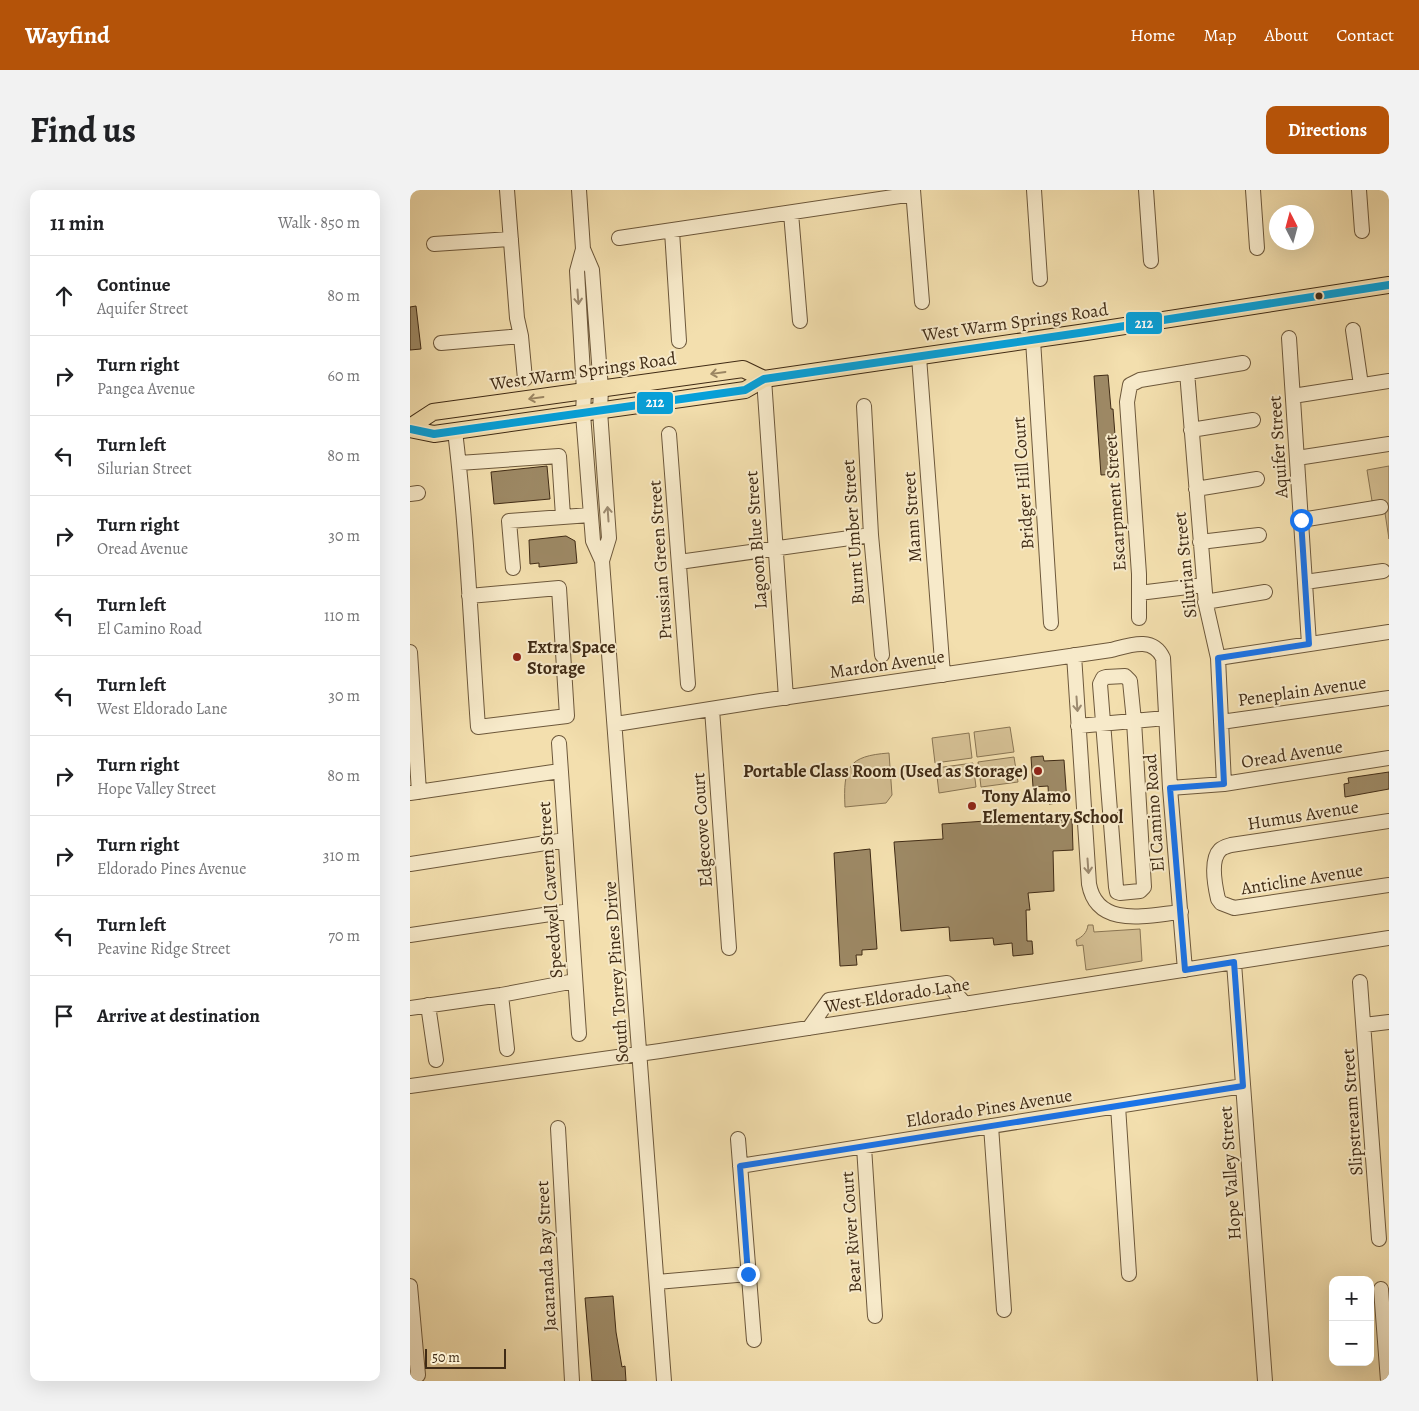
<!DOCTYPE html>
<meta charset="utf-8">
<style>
:root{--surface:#fff;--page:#f2f2f2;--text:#202124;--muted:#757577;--line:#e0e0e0;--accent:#b45309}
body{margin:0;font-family:Alegreya,serif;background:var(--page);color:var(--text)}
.controls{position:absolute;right:15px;bottom:15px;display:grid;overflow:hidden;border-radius:10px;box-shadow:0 5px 20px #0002}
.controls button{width:45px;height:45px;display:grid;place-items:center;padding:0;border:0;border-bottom:1px solid var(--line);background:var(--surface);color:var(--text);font:25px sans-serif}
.compass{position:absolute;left:859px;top:15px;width:45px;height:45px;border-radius:50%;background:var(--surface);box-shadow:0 5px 20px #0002;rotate:354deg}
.scale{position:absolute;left:15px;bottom:12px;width:81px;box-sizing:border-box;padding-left:5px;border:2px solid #402b15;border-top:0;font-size:14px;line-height:18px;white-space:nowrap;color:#402b15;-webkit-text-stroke:4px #f7eaca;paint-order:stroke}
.stop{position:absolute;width:15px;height:15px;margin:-11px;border:4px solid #1a73e8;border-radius:50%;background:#fff}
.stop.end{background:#1a73e8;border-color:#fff;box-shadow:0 1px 5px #0008}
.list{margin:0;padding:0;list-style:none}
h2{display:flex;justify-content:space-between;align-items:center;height:65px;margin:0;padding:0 20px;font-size:21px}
h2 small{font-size:16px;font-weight:400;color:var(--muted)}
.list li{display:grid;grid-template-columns:32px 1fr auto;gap:15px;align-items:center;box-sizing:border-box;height:80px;padding:0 20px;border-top:1px solid var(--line)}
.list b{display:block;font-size:19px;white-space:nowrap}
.list p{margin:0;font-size:16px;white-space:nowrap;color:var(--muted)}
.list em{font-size:16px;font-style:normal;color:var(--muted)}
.icon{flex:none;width:28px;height:28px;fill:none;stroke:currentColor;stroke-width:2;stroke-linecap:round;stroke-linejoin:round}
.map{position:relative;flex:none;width:979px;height:1191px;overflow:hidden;border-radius:10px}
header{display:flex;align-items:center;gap:30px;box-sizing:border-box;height:70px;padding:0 25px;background:var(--accent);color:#fff}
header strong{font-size:24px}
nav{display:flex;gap:28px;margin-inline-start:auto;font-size:18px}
.intro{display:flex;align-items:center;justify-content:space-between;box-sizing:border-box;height:120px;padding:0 30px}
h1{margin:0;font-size:35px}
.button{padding:12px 22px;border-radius:10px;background:var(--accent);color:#fff;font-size:18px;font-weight:700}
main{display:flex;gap:30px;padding:0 30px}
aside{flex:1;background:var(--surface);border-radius:10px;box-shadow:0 5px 20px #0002}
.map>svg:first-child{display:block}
</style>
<header>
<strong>Wayfind</strong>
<nav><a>Home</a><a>Map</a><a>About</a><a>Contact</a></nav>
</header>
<div class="intro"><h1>Find us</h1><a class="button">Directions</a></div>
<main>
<aside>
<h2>11 min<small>Walk · 850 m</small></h2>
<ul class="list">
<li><svg class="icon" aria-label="ahead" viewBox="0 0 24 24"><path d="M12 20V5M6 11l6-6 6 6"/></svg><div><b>Continue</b><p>Aquifer Street</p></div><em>80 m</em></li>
<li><svg class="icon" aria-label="right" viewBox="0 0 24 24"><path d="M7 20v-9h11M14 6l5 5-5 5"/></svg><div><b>Turn right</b><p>Pangea Avenue</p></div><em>60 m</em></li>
<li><svg class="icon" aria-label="left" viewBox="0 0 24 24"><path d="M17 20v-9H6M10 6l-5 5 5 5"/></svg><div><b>Turn left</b><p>Silurian Street</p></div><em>80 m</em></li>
<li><svg class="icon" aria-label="right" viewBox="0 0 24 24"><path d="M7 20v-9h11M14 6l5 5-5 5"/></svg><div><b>Turn right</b><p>Oread Avenue</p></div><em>30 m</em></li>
<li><svg class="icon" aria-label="left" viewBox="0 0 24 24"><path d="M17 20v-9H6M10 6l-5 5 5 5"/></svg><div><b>Turn left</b><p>El Camino Road</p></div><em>110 m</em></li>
<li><svg class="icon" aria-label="left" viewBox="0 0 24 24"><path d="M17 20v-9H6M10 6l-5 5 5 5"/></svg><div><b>Turn left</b><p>West Eldorado Lane</p></div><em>30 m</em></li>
<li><svg class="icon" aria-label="right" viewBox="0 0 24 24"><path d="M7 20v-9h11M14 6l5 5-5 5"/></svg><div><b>Turn right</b><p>Hope Valley Street</p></div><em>80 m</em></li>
<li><svg class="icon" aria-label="right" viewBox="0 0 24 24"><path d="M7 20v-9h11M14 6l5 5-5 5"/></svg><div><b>Turn right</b><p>Eldorado Pines Avenue</p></div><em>310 m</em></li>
<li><svg class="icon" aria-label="left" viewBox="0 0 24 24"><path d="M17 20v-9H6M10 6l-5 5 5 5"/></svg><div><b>Turn left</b><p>Peavine Ridge Street</p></div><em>70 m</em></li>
<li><svg class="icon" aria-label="arrive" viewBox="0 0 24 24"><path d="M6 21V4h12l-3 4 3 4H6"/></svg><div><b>Arrive at destination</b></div></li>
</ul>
</aside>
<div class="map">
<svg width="979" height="1191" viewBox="0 0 979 1191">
<rect width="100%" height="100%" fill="#f3dfae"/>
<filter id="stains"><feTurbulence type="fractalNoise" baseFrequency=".004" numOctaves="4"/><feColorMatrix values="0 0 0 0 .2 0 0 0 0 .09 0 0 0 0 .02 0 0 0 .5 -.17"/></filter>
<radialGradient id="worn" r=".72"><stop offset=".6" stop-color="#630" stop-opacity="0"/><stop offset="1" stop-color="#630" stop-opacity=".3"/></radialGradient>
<!-- green -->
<path fill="#d5c094" stroke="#8a7654" d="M979,276V349L973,310L962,311L957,280Z
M600,537L604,562L567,567L564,542Z
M559,543L562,568L525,573L522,548Z
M479,563L482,605L476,613L435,617C433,577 438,566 479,563Z
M604,567L608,592L571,597L568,572Z
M563,573L566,597L529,603L526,578Z
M678,735H683L684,742L730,739L732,771L676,780L673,755L667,756L666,750C672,747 677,743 678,735Z"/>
<!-- building -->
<path fill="#9d8965" stroke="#402b15" d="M6,116L11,159L0,160V117Z
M698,185L701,219H703L708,284L691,285L684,186Z
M137,276L140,309L84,314L81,282Z
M156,346L165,351L167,373L129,377V373L120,374L119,350Z
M633,566L634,571L654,570L657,612L639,614L638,596L623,597L621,567Z
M979,582V599L935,607L934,594L939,593L938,588Z
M662,629L663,660L643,661L644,701L618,703L620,720H616L617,751H622L623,764L603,766L602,753L584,755L583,748L540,751L539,737L491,741L484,652L533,649L532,634L576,631V634L609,631V633Z
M460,659L467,759L452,760V765H446L447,775L430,776L424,663Z
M203,1106L206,1142L212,1177L215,1176L216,1191H182L175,1108Z"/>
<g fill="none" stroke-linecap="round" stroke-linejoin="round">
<defs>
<path id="minor" d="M97,0L107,128L111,146L115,189
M169,0L173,59L182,80L191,199L190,221L199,348L192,371
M503,0L512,112
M624,0L630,89
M736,0L741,71
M843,0L847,58
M949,0L952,41
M381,23L390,131
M262,41L269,151
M209,48L503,4
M24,54L101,49
M173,59L167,81L174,201L173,224L183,351L192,371L254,1191
M943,140L951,195
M879,148L899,454
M623,150L641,433
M31,153L111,146
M509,167L533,485
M777,182L796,415L808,468L814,594
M354,189L376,508
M883,206L979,191
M454,216L461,345L472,465
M781,240L843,230
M45,241C57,339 61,439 68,537L157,526L149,398L59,406
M259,244L278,494
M887,268L979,254
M49,273L149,266L153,326
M786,299L847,289
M0,304L8,303
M891,330L971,317
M790,352L849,345
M269,372L461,345
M103,378L99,331L180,325
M895,392L973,381
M729,403L794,395
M795,412L855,402
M729,428V384L717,212L720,195L730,190L833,173
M0,462L9,602
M664,465L679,694C687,739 738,725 771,722
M808,468L979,442
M715,486L720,491L724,531L734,697L730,701L710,703L707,702L706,697L690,494L693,488L696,487Z
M302,519L319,758
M811,532L979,508
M206,534L351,511L701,460C720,455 743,446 753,468L760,598L775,780
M668,536L756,528
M149,553L169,844
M760,598L814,594L979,568
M0,603L150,581
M979,631L821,655C818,656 813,657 810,660C800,670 805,696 808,709L811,713L824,718L979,695
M0,674L155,650
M0,745L160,721
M824,773L855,1191
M950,792L969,1049
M91,805L97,859
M18,815L26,870
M0,818L91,805L165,791
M954,835L979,832
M399,838L419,810L537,793L555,814
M0,896L250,861L979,748
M708,916L719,1084
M581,936L594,1120
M148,938L162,1191
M328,949L344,1150
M454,957L465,1126
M330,976L833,896
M247,1092L338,1084
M0,1096L8,1185
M971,1099L978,1191"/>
<path id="major" d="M0,237L23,222L333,179L354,189
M0,239L24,244L335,200L354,189L676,142L979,95"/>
</defs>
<!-- minor casing -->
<use href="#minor" stroke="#6d583b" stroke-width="16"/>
<!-- major casing -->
<use href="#major" stroke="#402b15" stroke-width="18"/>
<!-- minor -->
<use href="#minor" stroke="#f7eaca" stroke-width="14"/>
<!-- major -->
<use href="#major" stroke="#f3dfae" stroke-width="16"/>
<defs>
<path id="bus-1" d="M0,239L24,244L335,200L354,189L676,142L979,95"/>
</defs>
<!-- bus-1 casing -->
<use href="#bus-1" stroke="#f7eaca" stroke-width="11"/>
<!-- bus-1 -->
<use href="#bus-1" stroke="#06a0d9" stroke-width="8"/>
</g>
<!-- one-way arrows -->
<defs><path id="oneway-shaft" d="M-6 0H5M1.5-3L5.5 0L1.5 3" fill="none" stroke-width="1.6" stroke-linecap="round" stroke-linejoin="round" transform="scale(1.25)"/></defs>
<g stroke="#9c8a70">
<use href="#oneway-shaft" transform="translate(168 107) rotate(86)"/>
<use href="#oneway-shaft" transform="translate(198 324) rotate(-94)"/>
<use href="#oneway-shaft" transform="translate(667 514) rotate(86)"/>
<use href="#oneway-shaft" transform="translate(678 676) rotate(86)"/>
</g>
<g stroke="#9a8562">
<use href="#oneway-shaft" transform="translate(308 183) rotate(172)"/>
<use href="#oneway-shaft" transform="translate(126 208) rotate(172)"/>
</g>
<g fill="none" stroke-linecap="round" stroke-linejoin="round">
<!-- route -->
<path stroke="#1a73e8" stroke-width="6" d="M338,1084L330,976L833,896L824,772L775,780L760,598L814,594L808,468L899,454L891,330"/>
</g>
<!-- markers -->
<circle fill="#402b15" stroke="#f7eaca" stroke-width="2" cx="909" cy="106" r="4.5"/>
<g fill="#8f2418" stroke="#f7eaca" stroke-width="2">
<circle cx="107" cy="467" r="5"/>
<circle cx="628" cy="581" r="5"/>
<circle cx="562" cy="616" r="5"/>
</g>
<g text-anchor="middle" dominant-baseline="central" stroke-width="4" stroke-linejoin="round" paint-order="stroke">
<!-- street labels -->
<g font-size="18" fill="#402b15" stroke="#f7eaca">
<text transform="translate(605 132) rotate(-8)">West Warm Springs Road</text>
<text transform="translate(173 181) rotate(-8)">West Warm Springs Road</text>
<text transform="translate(868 257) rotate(-94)">Aquifer Street</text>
<text transform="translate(613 293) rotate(-94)">Bridger Hill Court</text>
<text transform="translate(705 313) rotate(-94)">Escarpment Street</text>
<text transform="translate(502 327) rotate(-94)">Mann Street</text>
<text transform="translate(443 342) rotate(-94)">Burnt Umber Street</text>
<text transform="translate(346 350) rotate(-94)">Lagoon Blue Street</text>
<text transform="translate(250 370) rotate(-94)">Prussian Green Street</text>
<text transform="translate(775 375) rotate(-96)">Silurian Street</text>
<text transform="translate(477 474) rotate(-8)">Mardon Avenue</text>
<text transform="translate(892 501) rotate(-8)">Peneplain Avenue</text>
<text transform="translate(882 564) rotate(-9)">Oread Avenue</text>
<text transform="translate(744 623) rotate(-94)">El Camino Road</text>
<text transform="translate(893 625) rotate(-9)">Humus Avenue</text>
<text transform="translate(292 640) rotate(-94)">Edgecove Court</text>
<text transform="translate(892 689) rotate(-9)">Anticline Avenue</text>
<text transform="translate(140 700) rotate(-94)">Speedwell Cavern Street</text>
<text transform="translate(206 782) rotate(-94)">South Torrey Pines Drive</text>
<text transform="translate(487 805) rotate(-9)">West Eldorado Lane</text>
<text transform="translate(579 918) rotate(-9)">Eldorado Pines Avenue</text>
<text transform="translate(942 922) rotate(-94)">Slipstream Street</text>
<text transform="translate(820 983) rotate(-94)">Hope Valley Street</text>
<text transform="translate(441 1042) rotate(-94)">Bear River Court</text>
<text transform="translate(136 1066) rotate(-93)">Jacaranda Bay Street</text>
</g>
<!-- poi labels -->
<g font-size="18" font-weight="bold" fill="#402b15" stroke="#f7eaca" text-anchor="start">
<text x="117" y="457">Extra Space<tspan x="117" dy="21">Storage</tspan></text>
<text x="618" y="581" text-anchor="end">Portable Class Room (Used as Storage)</text>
<text x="572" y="606">Tony Alamo<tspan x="572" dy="21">Elementary School</tspan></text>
</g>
</g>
<g stroke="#f7eaca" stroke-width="2">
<rect x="715" y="121" width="38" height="24" rx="5" fill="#06a0d9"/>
<rect x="226" y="201" width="38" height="24" rx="5" fill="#06a0d9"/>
</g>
<g font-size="14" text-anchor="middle" font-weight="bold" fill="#fff">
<text x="734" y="138">212</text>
<text x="245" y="217">212</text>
</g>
<rect width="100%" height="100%" filter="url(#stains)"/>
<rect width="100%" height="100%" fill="url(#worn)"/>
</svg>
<div class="controls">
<button>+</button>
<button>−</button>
</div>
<svg class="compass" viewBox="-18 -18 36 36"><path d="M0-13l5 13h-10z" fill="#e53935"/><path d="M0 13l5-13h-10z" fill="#757577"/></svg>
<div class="scale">50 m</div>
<div class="stop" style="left:891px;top:330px"></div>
<div class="stop end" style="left:338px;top:1084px"></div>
</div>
</main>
